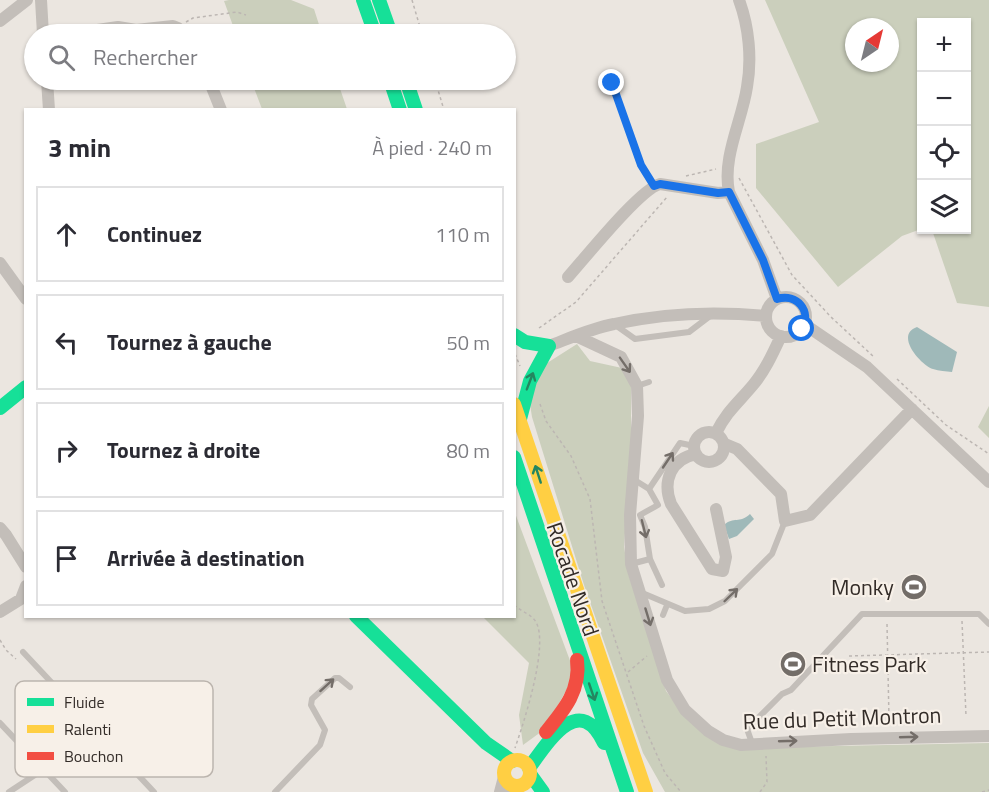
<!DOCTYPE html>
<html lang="fr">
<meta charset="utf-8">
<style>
:root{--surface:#fff;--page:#f2f2f3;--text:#2b2b33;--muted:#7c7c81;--line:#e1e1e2}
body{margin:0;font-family:"Titillium Web",sans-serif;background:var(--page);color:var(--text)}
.controls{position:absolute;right:18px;top:18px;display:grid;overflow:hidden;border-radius:0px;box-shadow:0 2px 4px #0004}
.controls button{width:54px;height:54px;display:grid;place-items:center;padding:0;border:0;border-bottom:2px solid var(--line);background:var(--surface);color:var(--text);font:30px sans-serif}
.compass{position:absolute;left:845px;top:18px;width:54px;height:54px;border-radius:50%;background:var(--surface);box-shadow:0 2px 4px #0004;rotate:35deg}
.stop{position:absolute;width:18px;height:18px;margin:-14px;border:4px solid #1a73e8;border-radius:50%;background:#fff}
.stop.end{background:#1a73e8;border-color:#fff;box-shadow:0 2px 6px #0008}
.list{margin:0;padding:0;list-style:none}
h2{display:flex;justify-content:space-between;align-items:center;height:78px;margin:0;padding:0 24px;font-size:26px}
h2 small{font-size:20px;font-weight:400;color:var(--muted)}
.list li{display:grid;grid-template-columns:39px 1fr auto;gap:18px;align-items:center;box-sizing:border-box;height:96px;margin:0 12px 12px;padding:0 12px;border:2px solid var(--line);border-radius:0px}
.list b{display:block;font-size:22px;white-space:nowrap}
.list em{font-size:20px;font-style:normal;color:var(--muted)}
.icon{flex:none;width:33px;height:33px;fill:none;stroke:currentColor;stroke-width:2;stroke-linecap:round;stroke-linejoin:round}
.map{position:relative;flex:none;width:989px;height:792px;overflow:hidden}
.search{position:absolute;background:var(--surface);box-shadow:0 2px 4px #0004;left:24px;top:24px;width:492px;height:66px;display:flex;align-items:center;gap:15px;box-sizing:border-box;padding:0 21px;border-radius:33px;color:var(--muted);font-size:22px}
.panel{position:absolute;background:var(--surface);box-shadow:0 2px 4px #0004;left:24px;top:108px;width:492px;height:510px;border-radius:0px}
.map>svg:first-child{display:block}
</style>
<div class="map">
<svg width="989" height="792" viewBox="0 0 989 792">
<rect width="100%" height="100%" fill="#ebe6e0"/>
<!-- green -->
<path fill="#cbcfbc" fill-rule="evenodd" d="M229,0H291L314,9L322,34H236L224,1Z
M765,0H989V307L957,303L932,230H966V22H922L921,229L902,236L838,287L756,188V144L819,122ZM854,27H890V63H854Z
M251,80H337L347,109H262Z
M577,344L590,361L622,368L631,383V448L624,547L629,576L666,691L687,718L720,743L786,747L989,743V792H665L643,753L584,585L532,417L529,398L544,365Z
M989,406V438L978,427Z
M515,513L575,674L545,729L523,745L519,715L529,663L483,617L514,616Z"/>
<!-- water -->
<path fill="#9fb9b9" d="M917,327L957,352L952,372C946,371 939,371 933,369C921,365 894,335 917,327Z
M750,514L754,519L737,536L729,539L724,525C734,516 739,524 750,514Z"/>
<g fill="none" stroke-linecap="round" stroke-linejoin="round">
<!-- path -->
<path stroke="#bcb6b2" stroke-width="1.5" stroke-dasharray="3 3" stroke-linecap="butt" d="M412,0L422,34
M186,22L193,18L237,12L246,15
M435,80L444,110
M686,176L716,169
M739,178L792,275L831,317L874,357
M539,328L576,302L667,197
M515,354L520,366
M897,379L946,425L989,454
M540,404L546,421L571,456L590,499L602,601L644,726L665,773L681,792
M514,605C522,612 531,614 536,622C549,646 524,722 515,748
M962,621L966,716
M887,624L889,719
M0,640L6,650L16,659
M849,656L989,652
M628,672L647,656
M760,792L767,782L766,756
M982,792L989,790"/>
<!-- lane -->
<path stroke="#c3beb9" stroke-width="6" d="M612,83L641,165L654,186
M614,324L635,339L689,332L710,316
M637,386L649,382
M633,479L649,489L658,505L640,515L645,527L650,559L662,585
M649,489L680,443L694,446
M631,564L650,559
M640,592L685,611L709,609L725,601L772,554L785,521
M663,615L667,605
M23,652L154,792
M0,723L65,792
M752,743L747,729L782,694L791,690L862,614H979L989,624
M9,792L44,769
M275,792L320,745L325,730L311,705L312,699L335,678H339L350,687"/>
<!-- street -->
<path stroke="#c3beb9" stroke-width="12" d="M41,0L43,34
M0,21L27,0
M70,34L118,27L136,30L173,26L178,28L183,34
M47,80L49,110
M209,80L221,110
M729,192L763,260L777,299
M0,263L26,299
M568,277C585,258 640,189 660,184L718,193L729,192C722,157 742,121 747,87C752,59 749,27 739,0
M766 317a20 20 0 1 1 40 0a20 20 0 1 1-40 0Z
M804,324L867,367L989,482
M576,336L621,357L637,386L638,416L630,515L631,564L667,680L685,710L708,731L723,740L741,745L851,739L989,736
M549,346C570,338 592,328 614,324C664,313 715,311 766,316
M694 447a15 15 0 1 1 30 0a15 15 0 1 1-30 0Z
M716,433C727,411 738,403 753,385C765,371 773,353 781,336
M725,444L737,449L781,494L785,521L810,515L912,409
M696,454C671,459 662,481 671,504L712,569L723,571L726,557L716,509
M0,528L6,535L26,567
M0,612L21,599L26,586
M500,792L504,777
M511,792L516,786"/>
<!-- fast -->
<path stroke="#16e098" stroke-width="14" d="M363,0L375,34
M379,0L391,34
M390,80L400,110
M406,80L416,110
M514,335L525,342L549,346L530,381L520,419
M0,408L26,387
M514,457L627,792
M356,616L486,743L512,761
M529,768C548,742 579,691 604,743
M530,774L543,792"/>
<!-- slow -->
<path stroke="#ffcf43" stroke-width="14" d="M514,404L646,792
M504 773a13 13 0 1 1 26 0a13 13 0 1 1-26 0Z"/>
<!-- jam -->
<path stroke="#f24e42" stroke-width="14" d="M546,732C564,710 581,690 577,660"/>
</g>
<!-- one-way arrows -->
<defs><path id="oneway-shaft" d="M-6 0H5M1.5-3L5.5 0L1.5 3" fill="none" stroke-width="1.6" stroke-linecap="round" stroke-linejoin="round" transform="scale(1.5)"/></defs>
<g stroke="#746e69">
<use href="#oneway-shaft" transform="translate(625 365) rotate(55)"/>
<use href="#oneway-shaft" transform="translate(668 460) rotate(-56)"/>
<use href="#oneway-shaft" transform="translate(644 529) rotate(76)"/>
<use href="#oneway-shaft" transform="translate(731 595) rotate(-44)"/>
<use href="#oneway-shaft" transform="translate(648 617) rotate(73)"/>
<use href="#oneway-shaft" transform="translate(327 685) rotate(-42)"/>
<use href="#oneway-shaft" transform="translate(909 737) rotate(-2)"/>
<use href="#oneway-shaft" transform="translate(788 741) rotate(-2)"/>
</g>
<g stroke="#248660">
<use href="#oneway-shaft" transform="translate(530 381) rotate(-69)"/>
<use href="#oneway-shaft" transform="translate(538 474) rotate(-108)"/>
<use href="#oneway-shaft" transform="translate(592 692) rotate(71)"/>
</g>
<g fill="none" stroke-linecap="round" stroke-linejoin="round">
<!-- route -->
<path stroke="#1a73e8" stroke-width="8" d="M612,83L641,165L654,186L660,184L718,193L729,192L763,260L777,299C797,293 812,311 802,329"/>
</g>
<!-- icons -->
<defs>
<symbol id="stadium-disc" viewBox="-11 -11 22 22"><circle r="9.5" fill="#736d68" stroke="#f7f0e8"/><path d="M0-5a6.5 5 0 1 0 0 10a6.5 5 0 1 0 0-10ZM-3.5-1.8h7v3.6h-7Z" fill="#fff"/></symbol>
</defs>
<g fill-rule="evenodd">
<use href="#stadium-disc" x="899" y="572" width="30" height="30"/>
<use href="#stadium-disc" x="778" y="649" width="30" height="30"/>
</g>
<g text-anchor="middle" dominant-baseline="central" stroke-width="4.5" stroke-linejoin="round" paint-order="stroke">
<!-- street labels -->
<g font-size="22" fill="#332c28" stroke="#f7f0e8">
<text transform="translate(573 579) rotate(71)">Rocade Nord</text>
<text transform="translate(842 718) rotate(-2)">Rue du Petit Montron</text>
</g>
<!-- poi labels -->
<g font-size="22" fill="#332c28" stroke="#f7f0e8" text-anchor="end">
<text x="894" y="587">Monky</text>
<text x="812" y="664" text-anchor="start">Fitness Park</text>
</g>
</g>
<!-- legend -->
<rect x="15" y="681" width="198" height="96" rx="9" fill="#f7f0e8" stroke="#bcb5ae" stroke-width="1.5"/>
<rect x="27" y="698" width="27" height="8" fill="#16e098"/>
<rect x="27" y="725" width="27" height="8" fill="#ffcf43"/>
<rect x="27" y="752" width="27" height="8" fill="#f24e42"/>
<g font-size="16" fill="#332c28">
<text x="64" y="708">Fluide</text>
<text x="64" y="735">Ralenti</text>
<text x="64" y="762">Bouchon</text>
</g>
</svg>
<div class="controls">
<button>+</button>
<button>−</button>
<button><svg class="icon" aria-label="locate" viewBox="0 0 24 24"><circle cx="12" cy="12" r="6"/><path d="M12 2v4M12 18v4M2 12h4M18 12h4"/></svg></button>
<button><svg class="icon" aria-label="layers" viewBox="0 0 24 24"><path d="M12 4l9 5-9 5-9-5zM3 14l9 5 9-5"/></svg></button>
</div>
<svg class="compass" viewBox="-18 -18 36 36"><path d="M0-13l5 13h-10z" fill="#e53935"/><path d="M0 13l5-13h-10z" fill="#7c7c81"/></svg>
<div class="stop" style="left:802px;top:329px"></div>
<div class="stop end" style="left:612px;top:83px"></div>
<div class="search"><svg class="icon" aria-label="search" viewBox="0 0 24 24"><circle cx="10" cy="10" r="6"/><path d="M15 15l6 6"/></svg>Rechercher</div>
<section class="panel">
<h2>3 min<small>À pied · 240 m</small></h2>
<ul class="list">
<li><svg class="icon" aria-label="ahead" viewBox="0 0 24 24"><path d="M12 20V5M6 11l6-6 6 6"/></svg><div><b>Continuez</b></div><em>110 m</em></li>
<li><svg class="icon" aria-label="left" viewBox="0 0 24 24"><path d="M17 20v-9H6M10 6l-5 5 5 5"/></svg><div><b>Tournez à gauche</b></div><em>50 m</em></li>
<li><svg class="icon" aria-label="right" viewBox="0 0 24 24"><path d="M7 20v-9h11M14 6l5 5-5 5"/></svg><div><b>Tournez à droite</b></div><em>80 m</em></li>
<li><svg class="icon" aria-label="arrive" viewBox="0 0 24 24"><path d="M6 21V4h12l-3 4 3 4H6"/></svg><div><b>Arrivée à destination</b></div></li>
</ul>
</section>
</div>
